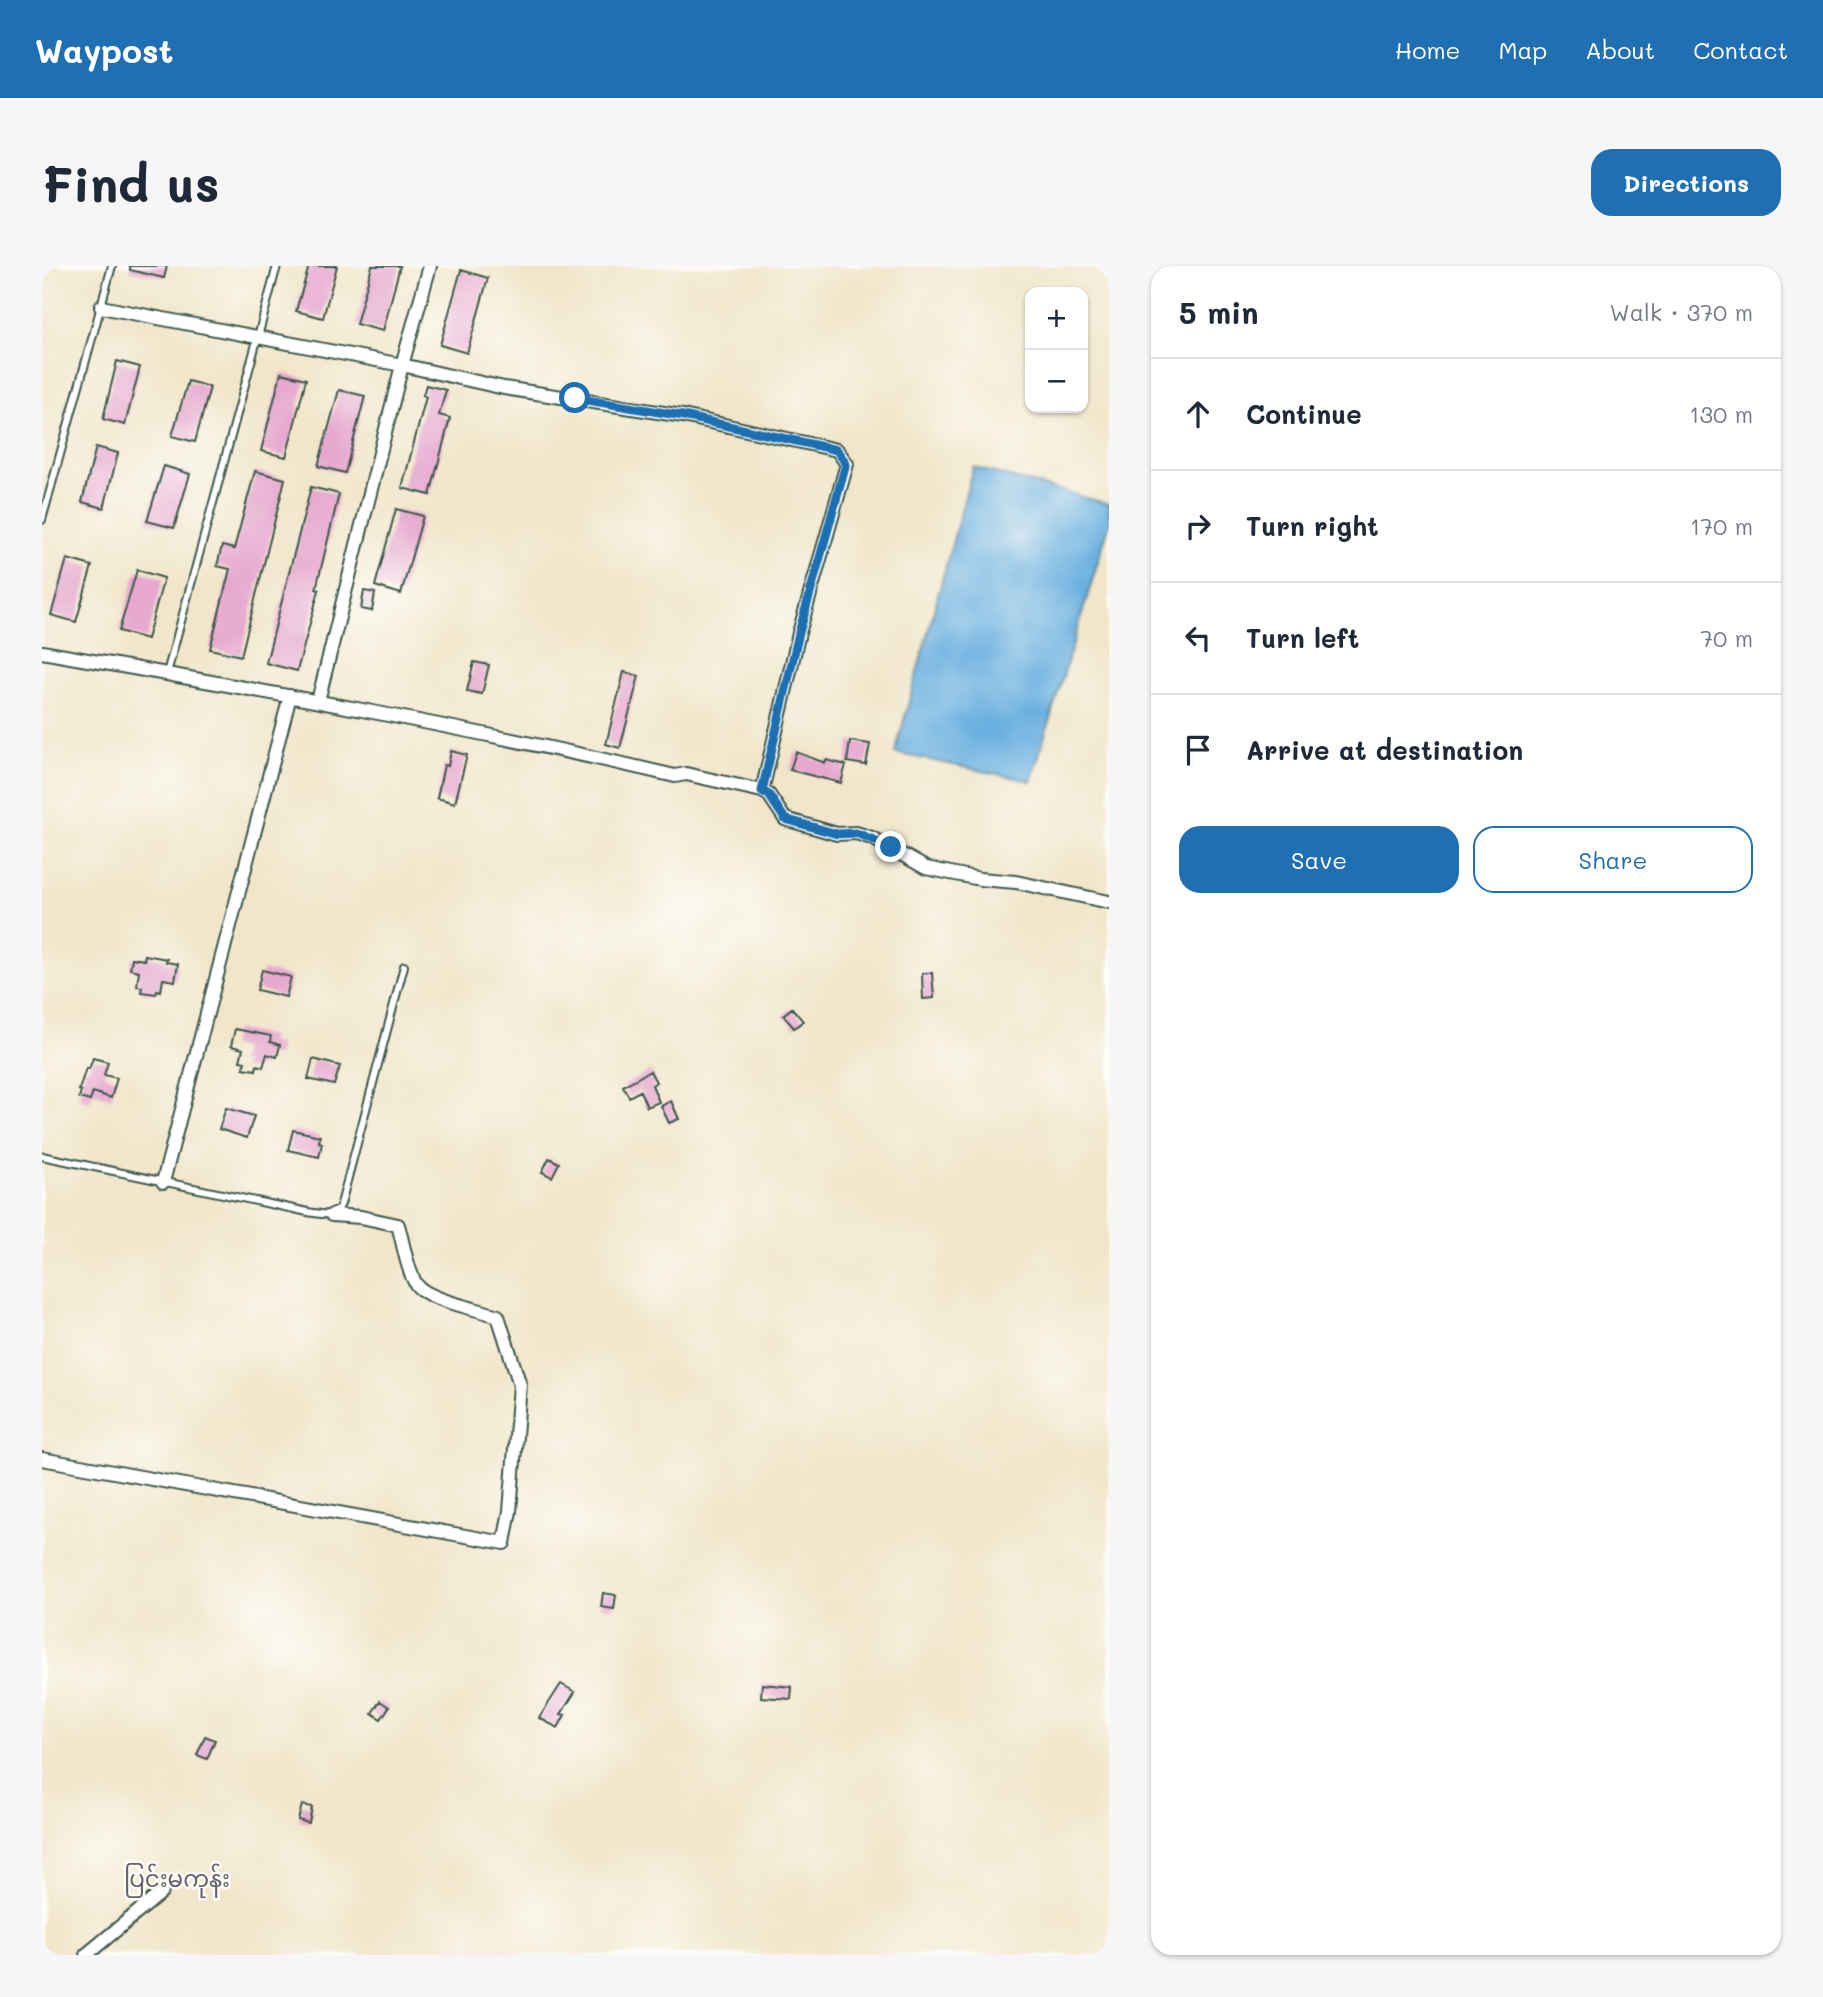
<!DOCTYPE html>
<meta charset="utf-8">
<style>
:root{--surface:#fff;--page:#f6f6f7;--text:#1f2937;--muted:#747a83;--line:#e0e1e3;--accent:#1f6fb2}
body{margin:0;font-family:Mali,"Noto Sans Myanmar",sans-serif;background:var(--page);color:var(--text)}
.controls{position:absolute;right:21px;top:21px;display:grid;overflow:hidden;border-radius:14px;box-shadow:0 2px 5px #0004}
.controls button{width:63px;height:63px;display:grid;place-items:center;padding:0;border:0;border-bottom:2px solid var(--line);background:var(--surface);color:var(--text);font:35px sans-serif}
.stop{position:absolute;width:21px;height:21px;margin:-16px;border:5px solid #1f6fb2;border-radius:50%;background:#fff}
.stop.end{background:#1f6fb2;border-color:#fff;box-shadow:0 2px 7px #0008}
.list{margin:0;padding:0;list-style:none}
h2{display:flex;justify-content:space-between;align-items:center;height:91px;margin:0;padding:0 28px;font-size:30px}
h2 small{font-size:23px;font-weight:400;color:var(--muted)}
.list li{display:grid;grid-template-columns:46px 1fr auto;gap:21px;align-items:center;box-sizing:border-box;height:112px;padding:0 28px;border-top:2px solid var(--line)}
.list b{display:block;font-size:26px;white-space:nowrap}
.list em{font-size:23px;font-style:normal;color:var(--muted)}
.actions{display:flex;gap:14px;padding:21px 28px}
.actions a{flex:1;padding:16px 0;border:2px solid var(--accent);border-radius:21px;text-align:center;font-size:24px;color:var(--accent)}
.actions .main{background:var(--accent);color:#fff}
.icon{flex:none;width:38px;height:38px;fill:none;stroke:currentColor;stroke-width:2;stroke-linecap:round;stroke-linejoin:round}
.map{position:relative;flex:none;width:1067px;height:1689px;overflow:hidden;border-radius:21px}
header{display:flex;align-items:center;gap:42px;box-sizing:border-box;height:98px;padding:0 35px;background:var(--accent);color:#fff}
header strong{font-size:33px}
nav{display:flex;gap:38px;margin-inline-start:auto;font-size:24px}
.intro{display:flex;align-items:center;justify-content:space-between;box-sizing:border-box;height:168px;padding:0 42px}
h1{margin:0;font-size:49px}
.button{padding:18px 32px;border-radius:21px;background:var(--accent);color:#fff;font-size:24px;font-weight:700}
main{display:flex;gap:42px;padding:0 42px}
aside{flex:1;background:var(--surface);border-radius:21px;box-shadow:0 2px 5px #0004}
.map>svg:first-child{display:block}
</style>
<header>
<strong>Waypost</strong>
<nav><a>Home</a><a>Map</a><a>About</a><a>Contact</a></nav>
</header>
<div class="intro"><h1>Find us</h1><a class="button">Directions</a></div>
<main>
<div class="map">
<svg width="1067" height="1689" viewBox="0 0 1067 1689">
<rect width="100%" height="100%" fill="#fdfcf7"/>
<filter id="ink" filterUnits="userSpaceOnUse"><feTurbulence type="fractalNoise" baseFrequency=".0143" numOctaves="2"/><feDisplacementMap in="SourceGraphic" scale="14" xChannelSelector="R" yChannelSelector="G"/><feConvolveMatrix kernelMatrix="1 2 1 2 8 2 1 2 1" color-interpolation-filters="sRGB"/></filter>
<filter id="wash" filterUnits="userSpaceOnUse"><feTurbulence type="fractalNoise" baseFrequency=".00686" numOctaves="4" result="noise"/><feDisplacementMap in="SourceGraphic" scale="28" xChannelSelector="R" yChannelSelector="G"/><feGaussianBlur stdDeviation="1.57" result="paint"/><feColorMatrix in="noise" values="0 0 0 0 0 0 0 0 0 0 0 0 0 0 0 0 0 1.4 0 .05"/><feComposite in="paint" operator="in"/></filter>
<g filter="url(#wash)">
<rect width="100%" height="100%" fill="#f1e6ca"/>
<!-- water -->
<path fill="#6ab0e0" stroke="#44768a" stroke-width="2" d="M931,201L1067,238V259L989,515L853,487Z"/>
<g id="blocks">
<!-- building -->
<path fill="#e6a8cf" d="M88,0H125L122,12L88,4Z
M267,0H295L281,52L254,45Z
M330,0H358L341,65L314,58Z
M419,4L446,12L425,87L398,79Z
M75,95L98,101L83,159L61,153Z
M239,107L264,113L244,191L219,185Z
M146,115L168,121L153,176L130,170Z
M384,119L404,124L397,149L408,152L388,229L360,222L384,131L381,129Z
M297,124L323,130L303,207L276,200Z
M54,181L76,187L62,242L40,236Z
M122,200L148,208L132,262L105,255Z
M213,205L243,213L199,390L168,383L188,303L175,300L180,280L192,283Z
M269,221L297,228L274,323L277,324L255,405L224,397Z
M354,243L381,250L359,328L333,320Z
M25,293L50,300L34,356L9,349Z
M95,304L122,312L105,373L77,365Z
M322,325L333,327L330,345L319,343Z
M432,396L447,399L440,428L425,425Z
M582,406L597,410L578,482L564,478Z
M808,475L828,478L824,499L805,496Z
M409,485L425,489L413,537L395,532L402,499L406,500Z
M754,486L783,497L784,494L804,499L799,517L748,504Z
M103,689L125,693L124,696L136,698L133,715L121,713L119,725L115,724L114,728L99,726L100,721L95,720L97,705L88,703L90,692L102,694Z
M220,704L249,711L244,731L215,724Z
M880,707H890L892,732L881,733Z
M750,742L761,755L752,762L741,749Z
M193,763L229,770L228,776L238,779L235,791L225,788L221,801L215,799L214,804L201,802L203,796L198,795L201,783L189,780Z
M51,792L66,796L62,809L75,812L69,832L51,826L48,835L37,832L39,825L37,824L44,802L47,803Z
M271,793L298,800L292,819L266,813Z
M608,805L614,816L610,819L617,836L605,841L598,825L587,831L581,820Z
M629,835L637,853L627,857L619,840Z
M184,842L212,850L205,872L177,863Z
M251,864L278,870L277,876L280,877L277,891L246,884Z
M507,892L517,897L510,911L500,906Z
M561,1327L574,1329L572,1343L559,1341Z
M519,1418L533,1426L519,1448L523,1449L516,1462L497,1452Z
M720,1418L750,1421L749,1433L719,1431Z
M338,1435L347,1441L339,1453L330,1447Z
M163,1470L173,1474L165,1493L155,1489Z
M260,1539L270,1541L267,1557L256,1554Z"/>
</g>
</g>
<g filter="url(#ink)">
<use href="#blocks" fill-opacity="0" stroke="#3e564a" stroke-width="2"/>
<g fill="none" stroke-linecap="round" stroke-linejoin="round">
<defs>
<path id="service" d="M0,254L70,0
M125,407L235,0
M0,890L266,946C280,948 293,953 299,938L362,700"/>
<path id="minor" d="M0,386C212,423 424,461 633,510L644,508L720,525L757,367L805,198L795,184L641,150L462,122L360,99L59,41
M276,435L360,99L388,0
M720,525L727,529L743,553L795,568L814,567L830,572L884,602L938,613L974,616L1067,636
M121,916L248,430
M0,1193L462,1277L468,1245L478,1119L456,1050C437,1043 384,1034 374,1018C365,1004 361,976 356,959L319,951L290,949
M44,1689L120,1626"/>
</defs>
<!-- service casing -->
<use href="#service" stroke="#3e564a" stroke-width="10"/>
<!-- minor casing -->
<use href="#minor" stroke="#3e564a" stroke-width="16"/>
<!-- service -->
<use href="#service" stroke="#fff" stroke-width="6"/>
<!-- minor -->
<use href="#minor" stroke="#fff" stroke-width="12"/>
</g>
</g>
<g fill="none" stroke-linecap="round" stroke-linejoin="round" filter="url(#ink)">
<!-- route -->
<path stroke="#1f6fb2" stroke-width="9" d="M533,132L641,150L795,184L804,198L757,367L720,525L727,529L743,553L795,568L814,567L849,581"/>
</g>
<g text-anchor="middle" dominant-baseline="central" stroke-width="5" stroke-linejoin="round" paint-order="stroke">
<!-- quarter labels -->
<g font-size="23" fill="#65626a" stroke="#fdfcf7">
<text x="135" y="1612">ပြင်းမကုန်း</text>
</g>
</g>
</svg>
<div class="controls">
<button>+</button>
<button>−</button>
</div>
<div class="stop" style="left:533px;top:132px"></div>
<div class="stop end" style="left:849px;top:581px"></div>
</div>
<aside>
<h2>5 min<small>Walk · 370 m</small></h2>
<ul class="list">
<li><svg class="icon" aria-label="ahead" viewBox="0 0 24 24"><path d="M12 20V5M6 11l6-6 6 6"/></svg><div><b>Continue</b></div><em>130 m</em></li>
<li><svg class="icon" aria-label="right" viewBox="0 0 24 24"><path d="M7 20v-9h11M14 6l5 5-5 5"/></svg><div><b>Turn right</b></div><em>170 m</em></li>
<li><svg class="icon" aria-label="left" viewBox="0 0 24 24"><path d="M17 20v-9H6M10 6l-5 5 5 5"/></svg><div><b>Turn left</b></div><em>70 m</em></li>
<li><svg class="icon" aria-label="arrive" viewBox="0 0 24 24"><path d="M6 21V4h12l-3 4 3 4H6"/></svg><div><b>Arrive at destination</b></div></li>
</ul>
<div class="actions"><a class="main">Save</a><a>Share</a></div>
</aside>
</main>
